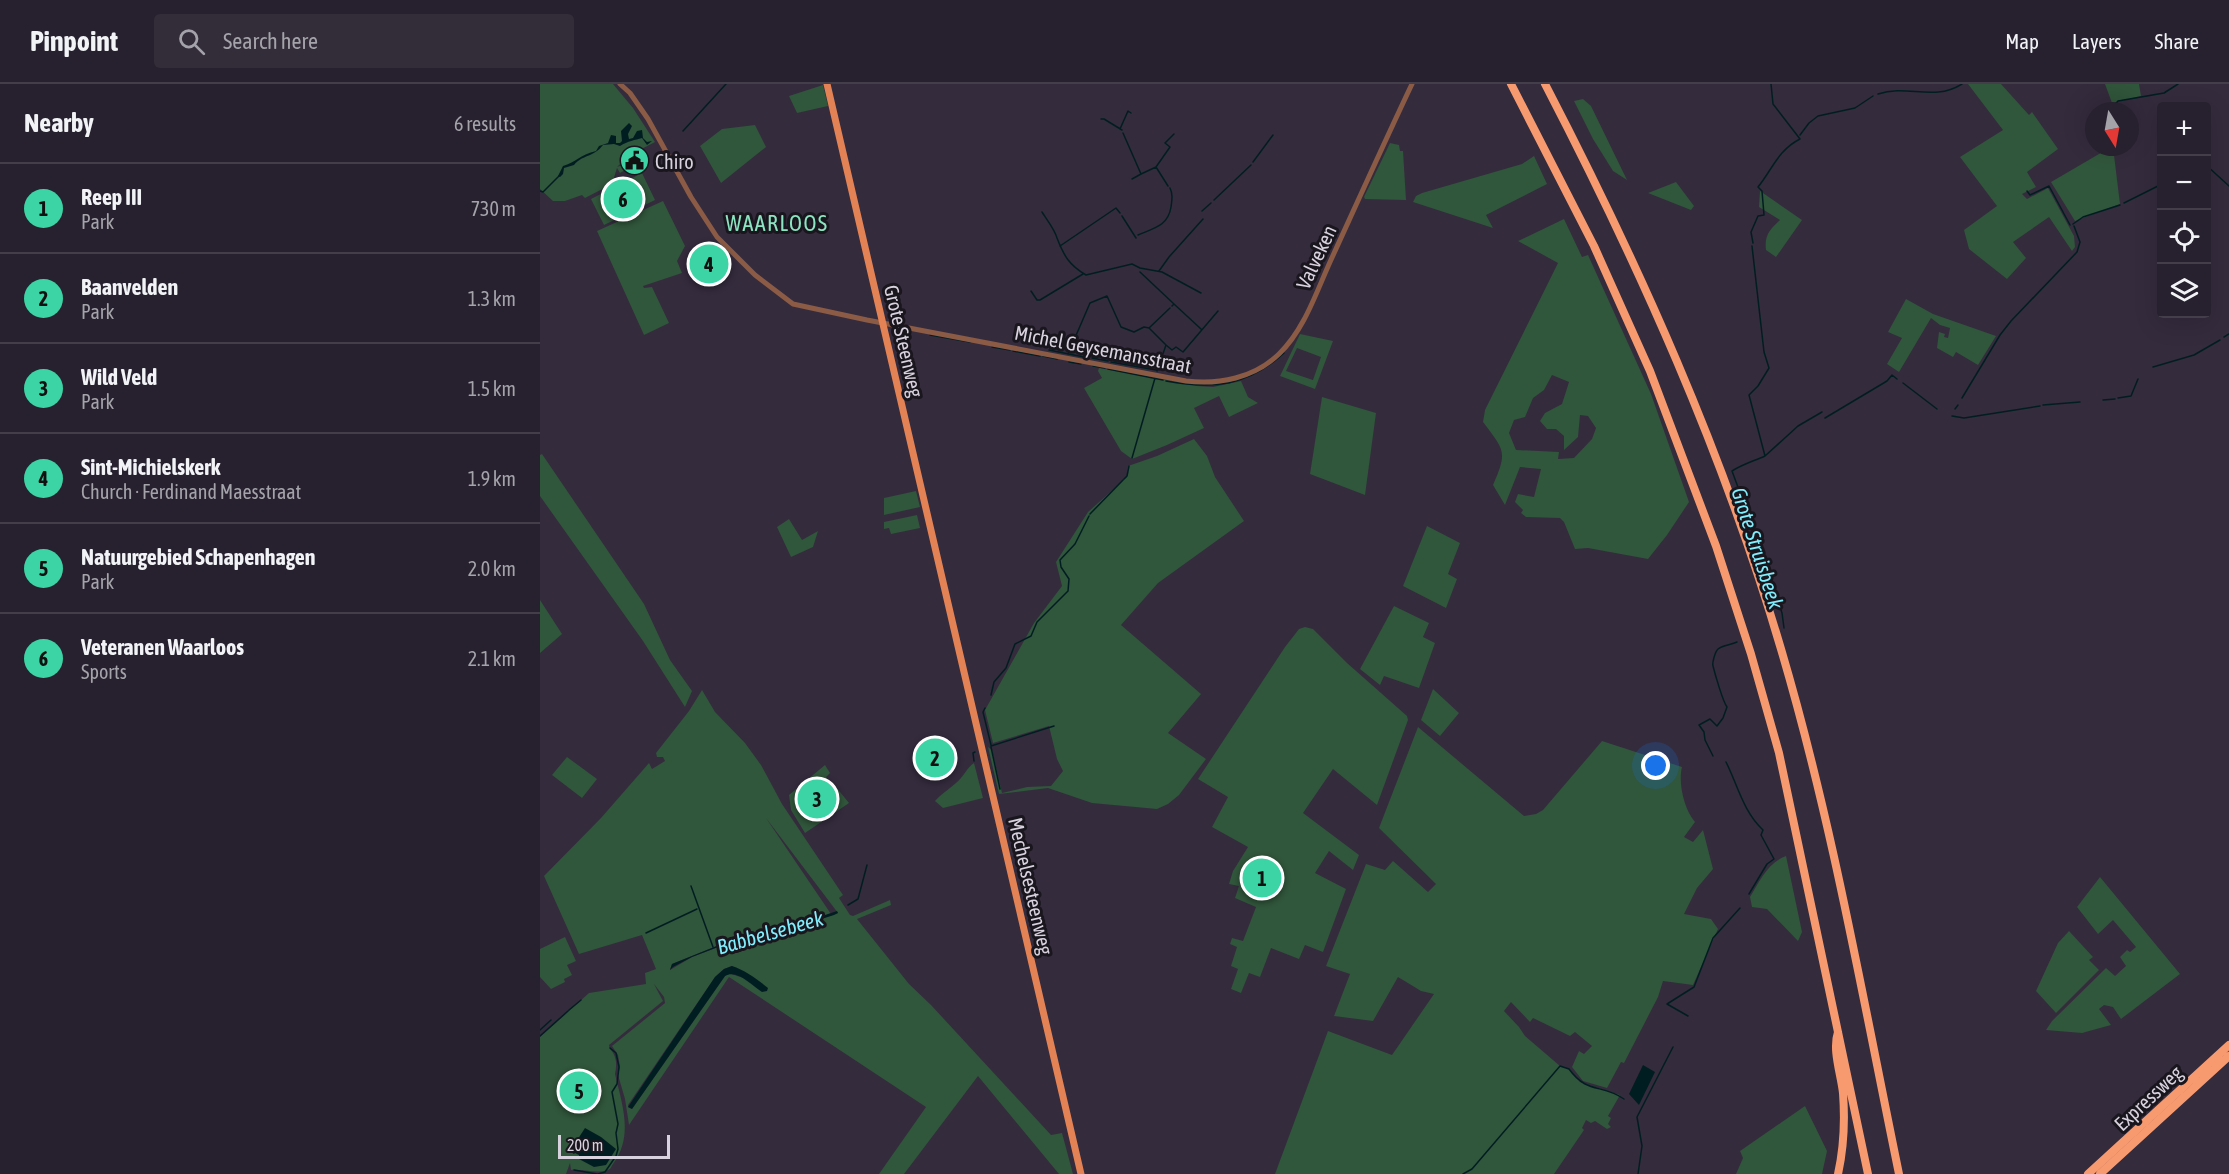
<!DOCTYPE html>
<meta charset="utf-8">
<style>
:root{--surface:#27202e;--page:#332d3a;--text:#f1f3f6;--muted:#a4a3aa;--line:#433e4a;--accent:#3cd4a4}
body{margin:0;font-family:"Asap Condensed",sans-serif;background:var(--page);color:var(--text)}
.controls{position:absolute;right:18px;top:18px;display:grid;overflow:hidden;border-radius:6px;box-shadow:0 6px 24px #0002}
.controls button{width:54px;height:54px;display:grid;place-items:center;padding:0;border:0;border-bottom:2px solid var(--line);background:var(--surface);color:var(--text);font:30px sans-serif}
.compass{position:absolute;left:1545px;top:18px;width:54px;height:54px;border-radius:50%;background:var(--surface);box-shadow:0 6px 24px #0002;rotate:169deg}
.scale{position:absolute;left:18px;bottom:15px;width:112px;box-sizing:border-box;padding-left:6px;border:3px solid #d8d2de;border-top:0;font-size:16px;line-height:21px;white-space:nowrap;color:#d8d2de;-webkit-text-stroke:4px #1a161e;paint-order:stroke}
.you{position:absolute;left:1116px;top:682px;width:21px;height:21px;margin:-15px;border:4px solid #fff;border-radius:50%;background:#1a73e8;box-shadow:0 0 0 9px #1a73e833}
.badge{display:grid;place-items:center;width:39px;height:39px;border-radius:50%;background:var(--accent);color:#111;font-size:20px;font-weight:700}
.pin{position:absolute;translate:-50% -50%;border:3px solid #fff;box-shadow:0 2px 6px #0006}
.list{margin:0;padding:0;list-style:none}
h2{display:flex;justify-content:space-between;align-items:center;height:78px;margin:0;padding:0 24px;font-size:26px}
h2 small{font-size:20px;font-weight:400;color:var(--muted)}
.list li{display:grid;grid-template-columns:39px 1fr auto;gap:18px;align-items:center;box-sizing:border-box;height:90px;padding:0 24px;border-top:2px solid var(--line)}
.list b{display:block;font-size:22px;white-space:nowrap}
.list p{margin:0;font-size:20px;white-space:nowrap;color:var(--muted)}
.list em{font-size:20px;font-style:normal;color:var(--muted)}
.icon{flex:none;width:33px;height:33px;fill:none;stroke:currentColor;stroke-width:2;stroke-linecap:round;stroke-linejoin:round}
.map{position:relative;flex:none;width:1689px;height:1090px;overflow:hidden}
header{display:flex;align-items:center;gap:36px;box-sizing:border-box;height:84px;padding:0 30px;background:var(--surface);border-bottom:2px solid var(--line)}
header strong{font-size:28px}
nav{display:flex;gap:33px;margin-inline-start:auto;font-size:21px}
.search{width:420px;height:54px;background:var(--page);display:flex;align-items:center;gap:15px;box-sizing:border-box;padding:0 21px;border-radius:6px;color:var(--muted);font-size:22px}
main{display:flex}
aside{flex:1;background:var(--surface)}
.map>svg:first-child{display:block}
</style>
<header>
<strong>Pinpoint</strong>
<div class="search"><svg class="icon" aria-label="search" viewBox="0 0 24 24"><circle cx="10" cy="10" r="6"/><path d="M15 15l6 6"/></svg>Search here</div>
<nav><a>Map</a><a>Layers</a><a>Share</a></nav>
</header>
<main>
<aside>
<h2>Nearby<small>6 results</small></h2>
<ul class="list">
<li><span class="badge">1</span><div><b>Reep III</b><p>Park</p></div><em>730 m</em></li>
<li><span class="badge">2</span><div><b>Baanvelden</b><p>Park</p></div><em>1.3 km</em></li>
<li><span class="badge">3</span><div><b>Wild Veld</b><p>Park</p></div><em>1.5 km</em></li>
<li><span class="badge">4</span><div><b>Sint-Michielskerk</b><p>Church · Ferdinand Maesstraat</p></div><em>1.9 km</em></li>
<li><span class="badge">5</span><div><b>Natuurgebied Schapenhagen</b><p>Park</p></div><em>2.0 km</em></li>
<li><span class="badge">6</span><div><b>Veteranen Waarloos</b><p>Sports</p></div><em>2.1 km</em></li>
</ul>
</aside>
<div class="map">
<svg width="1689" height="1090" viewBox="0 0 1689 1090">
<rect width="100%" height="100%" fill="#342b3d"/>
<!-- green -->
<path fill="#30563b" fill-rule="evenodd" d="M0,0H73L93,24L115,58L88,72L77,83L85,80L87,85L80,89L77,84L72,100L45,114L42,111L25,117H13L0,105Z
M1428,0H1461L1489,31L1492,28L1518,65L1487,88L1496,103L1482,110L1487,115L1508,104L1534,152L1535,163L1532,167L1509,133L1473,158L1486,174L1467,195L1429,165L1424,146L1457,122L1420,73L1463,46Z
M1565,0H1599L1601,12L1572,19Z
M283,1L288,22L257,29L249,12Z
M1043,15L1051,22L1087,96L1073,87L1053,55L1034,17Z
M215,41L226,63L181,99L160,62L182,45Z
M850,59L859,61L860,67H863L866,116L825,115L824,113Z
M1571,63H1573L1580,120L1535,137L1511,98Z
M994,72L1007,100L946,131L953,144L873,118L876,112L882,109L982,80Z
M102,89L115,116L64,141L51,115Z
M1136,98L1154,122L1151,126L1108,109Z
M1220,107L1262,136L1236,173L1226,166C1224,152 1230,145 1240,136L1219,123Z
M123,117L145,162L137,177L142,189L103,202L104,204L112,203L129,239L104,251L57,147Z
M1024,135L1042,173L1048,171L1111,310L1149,418L1127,451L1108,475L1048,464L1035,465L1024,438L1020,434L986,433L981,429L983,426L975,418L978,410L994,413L1001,385L980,383L965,421L953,401C968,367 964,366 943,338L945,326L1018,179L978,157ZM1012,291L1029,298L1022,320L1005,329L1000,337L1007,345H1016L1024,352V366L1038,353L1040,331L1048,332L1056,344L1052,355L1034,374L1018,375L1019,368L976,366L969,349L974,336L985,333L993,314L1004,306Z
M175,158L191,174L158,197L153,183V175Z
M1366,215L1393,230L1456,252L1438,281L1416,268L1413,273L1397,264L1399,248L1405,250L1404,253L1408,254L1410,244L1400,241L1391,234L1359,288L1347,280L1362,254L1348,248Z
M760,250L793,257L775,305L740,292ZM757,264L781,273L773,296L746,287Z
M559,284L657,302L673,303L701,297L708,313L718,319L689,333L679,312L654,324L664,344L627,361L592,375L581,367L544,304L562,294L558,287Z
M782,313L836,329L825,411L770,390Z
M654,355L667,372L675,393L704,437L618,499L581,541L661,610L628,649L666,675L639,711L628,720L617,725L552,719L508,704L459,710L448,663L452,666L462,709L487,703L511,702L523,687L517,675L509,642L453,659L445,626L494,539L522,502L516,478L548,428L587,393L588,382L617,372Z
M2,370L104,520L130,576L152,607L145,623L103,557L0,412V371Z
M376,407L380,423L344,431V414Z
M377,431L380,444L351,450L349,444L344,445V438Z
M249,435L262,456L278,447L273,463L251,473L237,443Z
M887,442L920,459L908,490L917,495L906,524L863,502Z
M0,516L22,550L0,569Z
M854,522L889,539L883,553L895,559L879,604L844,592L840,601L820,585Z
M765,543L773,545L807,579L867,632L868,636L837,721L793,685L763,729L819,771L813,786L789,767L775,789L806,805L783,868L765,861L759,875L731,864L720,893L709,889L701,909L691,905L698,885L691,882L697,863L690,860L692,854L703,857L716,823L695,814L699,802L689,800L693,787L708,763L672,743L688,713L658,695L745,563L759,545Z
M893,605L919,629L900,652L881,636Z
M162,606L175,628L205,659L221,681L242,720L303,811L299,814L310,831L313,832L350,816L351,821L317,835L369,900L391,921L511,1051L522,1049L533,1090H519L438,992L364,1090H339L386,1023L189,893L89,1041L85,1015L78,991L80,983L78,971L72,962L125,919L124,913L114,900L123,917L69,961L70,965C77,972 77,981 75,990C82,1020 94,1052 73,1080C71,1083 71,1085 68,1086C57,1090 42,1085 31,1086L30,1079L26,1090H0V953L49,909L106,900L105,889L116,885L102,851L39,870L4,792L61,734L109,679L112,685L125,677L123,673H117L116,669L149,627ZM226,734L298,829L255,844H240L220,851L199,855L152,873L130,886L132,880L192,856L291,830ZM192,882L200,893L189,889L185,892L92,1025L88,1023V1021L175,893L184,885Z
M878,643L984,732L996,730L1003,726L1062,657L1142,683C1138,699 1144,725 1155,738L1144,753L1153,758L1163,746L1173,785L1157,804L1144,830L1171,835L1178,845L1153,901L1123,897L1118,913L1084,979L1081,978L1067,1004L1043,997L1032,983L1039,967L1044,970L1052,962L1035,948L1030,952L993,934L990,938L971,918L964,927L979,943L985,952L1020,982L1029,985L1040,998L1080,1011L1068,1032L1071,1034L1068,1040L1071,1043L1067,1045L1055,1037L1051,1039L1046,1036L1042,1044L1044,1046L1014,1090H735L788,947L852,971L894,910L881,907L858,893L833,937L794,932L810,890L786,882L826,780L845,786L853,777L888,808L896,800L839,744Z
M27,673L57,695L42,714L12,691Z
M434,679L443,714L403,724L395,717C403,708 414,702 421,694C426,688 428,683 434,679Z
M285,681L290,689L286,693L289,698L291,697L309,719L265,749L251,726L249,711Z
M1246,772L1262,848L1258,857L1227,825L1212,823L1210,813C1219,798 1228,778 1246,772Z
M1560,793L1640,890L1581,935L1573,923L1564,921L1559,925L1571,941L1542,949L1506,946L1512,937L1566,884L1575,892L1586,882L1580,873L1587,866L1590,868L1596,863L1573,836L1558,850L1537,823Z
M1529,847L1553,873L1549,876L1559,886L1516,929L1496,907L1518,859Z
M25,853L36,877L27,881L32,891L24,895L25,898L11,905L0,893V865Z
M1265,1022L1287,1067L1282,1090H1196L1203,1074L1200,1067Z"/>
<!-- water -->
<path fill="#001e22" d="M89,39L92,42L88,50L89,55L93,54L97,47L102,46L103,54L107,58L112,57L107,61L102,54C95,56 88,57 80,62L74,60L63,61C54,73 42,71 34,81L24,84L23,90L20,93L18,92L23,82C35,79 41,70 56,67L59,62L68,59L71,51L76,52V59H80L82,57L81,47Z
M297,827L298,829L294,831L253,844H240L220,851L199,855L152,873L133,883L130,886L132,880L199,853L218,850L238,843L252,842Z
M192,882C205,886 218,896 228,904L227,907L222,908C211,901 197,885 185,892L92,1025L88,1023L175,893L184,885Z
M1103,981L1115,988L1099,1021L1089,1010Z
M45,1044L61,1053L76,1065L66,1081L54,1083L39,1075V1071L35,1069L34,1070L31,1068L34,1061Z"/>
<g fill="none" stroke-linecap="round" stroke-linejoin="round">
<!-- stream -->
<path stroke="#001e22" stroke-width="1.5" d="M1338,10C1368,0 1393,18 1422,0
M1573,23L1578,17L1624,9L1638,0
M561,35H564L582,46
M580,45L588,27L591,29
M143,47L186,0
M583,49L601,90L592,95
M1260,51L1269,39L1278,32L1315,24L1333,12
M713,78L733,51
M1666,81L1689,102
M616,83L628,102
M601,90L616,83L630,63L625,59L634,50
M0,107L3,108L19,92
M1487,107L1490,111L1509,102L1530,141
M674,116L711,81
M1584,119L1622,100
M662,127L671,119
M502,128C507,136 515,146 517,154C524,172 529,181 546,191L592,180L600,184L622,188L661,209
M582,132L596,154
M1533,140L1543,133L1580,121
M598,151C614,144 628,142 631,123C632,116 633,110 630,104
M1213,159L1211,148L1218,132L1224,131L1222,107L1218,103C1232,86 1238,66 1260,55L1233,20L1231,0
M520,162L576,124L580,129
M1212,162L1224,268L1229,284L1218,302L1209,311L1225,372C1214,377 1203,380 1192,387L1226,479L1242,529L1244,544
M619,187L629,173L663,135
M600,188L634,220
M491,207L497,216H500L543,190
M632,222L634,220L661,245
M390,251L430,258
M1684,253L1689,250
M626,261L609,244L630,224
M452,263L470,266
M509,266L549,274
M473,267L500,272
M528,270L550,219L567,212L581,243L594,248L604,243L609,244
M503,272L517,275
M552,274L568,277
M529,278L541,280
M571,278L616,286
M553,282L565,284
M1613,283L1654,271L1680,256
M568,285L623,296
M617,287L626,261L632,266L636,263L643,268L678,227
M626,297C673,306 708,302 744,269
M1363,299L1397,325
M1422,314L1460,251L1471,237L1537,168L1540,158L1534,142
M1578,314L1591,312L1598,295
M1563,316L1575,315
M1503,321L1540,318
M1415,325L1418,321
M1412,332L1424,334L1500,322
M1285,334L1347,297L1352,291L1357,295
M1225,372L1258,342L1282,328
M592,374L615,294
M584,395L587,392L589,382
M550,430L583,396
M451,611L454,598L466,584L475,560L491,552L497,538L528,507L529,495L521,483L520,476L535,460L549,432
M445,624L443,628L451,661
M451,662L514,642
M451,663L460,705
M1173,672L1165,656L1164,648L1159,641L1170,635L1177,642L1183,634L1187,623C1183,618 1175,590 1173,582C1172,579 1175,568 1178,565C1183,561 1191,561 1197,558
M434,677L433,669L435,668
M1186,678C1198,702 1203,727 1223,746L1221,751L1234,775L1227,780L1209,810
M151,802L173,863
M308,821L318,815L327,781
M106,849L157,825
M29,926L41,916
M1148,932L1127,920L1154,903L1173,854L1200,824
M0,946L11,936
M0,952L28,927
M34,1086L57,1090
M58,1090L65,1088L76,1072L78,1065L76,1049L78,1040L72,1008L77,1000L79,983L76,969L70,964
M923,1090L932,1085L1020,982L1029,985C1048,1011 1061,999 1084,1015
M1098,1090L1102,1062L1097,1033L1133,963"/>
<!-- minor -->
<path stroke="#8b5b45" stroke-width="5" d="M80,0L90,9L108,35L151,113L177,153L215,191L253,220L327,236L646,297C679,301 714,294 739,270C764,246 776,209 790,178C817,119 844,59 872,0"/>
<!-- major -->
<path stroke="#e38254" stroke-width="7" d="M287,0L541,1090"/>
<!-- highway -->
<path stroke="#f89a6f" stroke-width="8" d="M971,0L1054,162L1110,287L1176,462L1211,570L1239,669L1328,1090
M1005,0C1099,181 1183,368 1241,565C1292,737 1323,915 1359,1090
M1298,948C1292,966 1301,990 1303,1009C1305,1036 1304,1063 1298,1090
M1548,1090L1689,961
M1560,1090L1689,972"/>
</g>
<!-- icons -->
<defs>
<symbol id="civic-disc" viewBox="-11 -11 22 22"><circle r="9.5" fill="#3cd4a4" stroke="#1a161e"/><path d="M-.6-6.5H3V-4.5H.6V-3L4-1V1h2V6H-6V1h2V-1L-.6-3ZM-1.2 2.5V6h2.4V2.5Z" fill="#111"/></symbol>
</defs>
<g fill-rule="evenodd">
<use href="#civic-disc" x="78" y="60" width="33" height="33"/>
</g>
<g text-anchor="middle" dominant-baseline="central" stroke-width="6" stroke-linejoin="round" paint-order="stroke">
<!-- poi labels -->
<g font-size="20" fill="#d8d2de" stroke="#1a161e" text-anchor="start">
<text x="115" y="77">Chiro</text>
</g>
<!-- street labels -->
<g font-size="20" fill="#d8d2de" stroke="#1a161e">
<text transform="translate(776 173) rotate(-65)">Valveken</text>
<text transform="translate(364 257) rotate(77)">Grote Steenweg</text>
<text transform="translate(563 265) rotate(11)">Michel Geysemansstraat</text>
<text transform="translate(491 802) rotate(77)">Mechelsesteenweg</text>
<text transform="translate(1608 1014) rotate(-43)">Expressweg</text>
</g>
<!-- water labels -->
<g font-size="21" font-style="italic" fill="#80eefd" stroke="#1a161e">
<text transform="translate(1218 464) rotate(72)">Grote Struisbeek</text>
<text transform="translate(230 848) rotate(-16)">Babbelsebeek</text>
</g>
<!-- quarter labels -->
<g font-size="22" letter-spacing="1.5" fill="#8ce5c2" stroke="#1a161e">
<text x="237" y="139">WAARLOOS</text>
</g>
</g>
</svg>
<div class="controls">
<button>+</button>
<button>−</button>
<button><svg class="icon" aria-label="locate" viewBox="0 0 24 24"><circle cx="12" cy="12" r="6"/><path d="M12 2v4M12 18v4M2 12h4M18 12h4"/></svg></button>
<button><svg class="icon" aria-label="layers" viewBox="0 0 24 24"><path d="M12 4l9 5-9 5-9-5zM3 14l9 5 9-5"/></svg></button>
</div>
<svg class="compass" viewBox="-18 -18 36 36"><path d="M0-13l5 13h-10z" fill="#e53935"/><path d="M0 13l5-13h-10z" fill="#a4a3aa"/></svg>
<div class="scale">200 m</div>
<div class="you"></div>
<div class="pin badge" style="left:722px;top:794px">1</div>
<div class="pin badge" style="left:395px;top:674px">2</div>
<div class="pin badge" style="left:277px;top:715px">3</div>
<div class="pin badge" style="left:169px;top:180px">4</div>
<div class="pin badge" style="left:39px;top:1007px">5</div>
<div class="pin badge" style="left:83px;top:115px">6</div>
</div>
</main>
